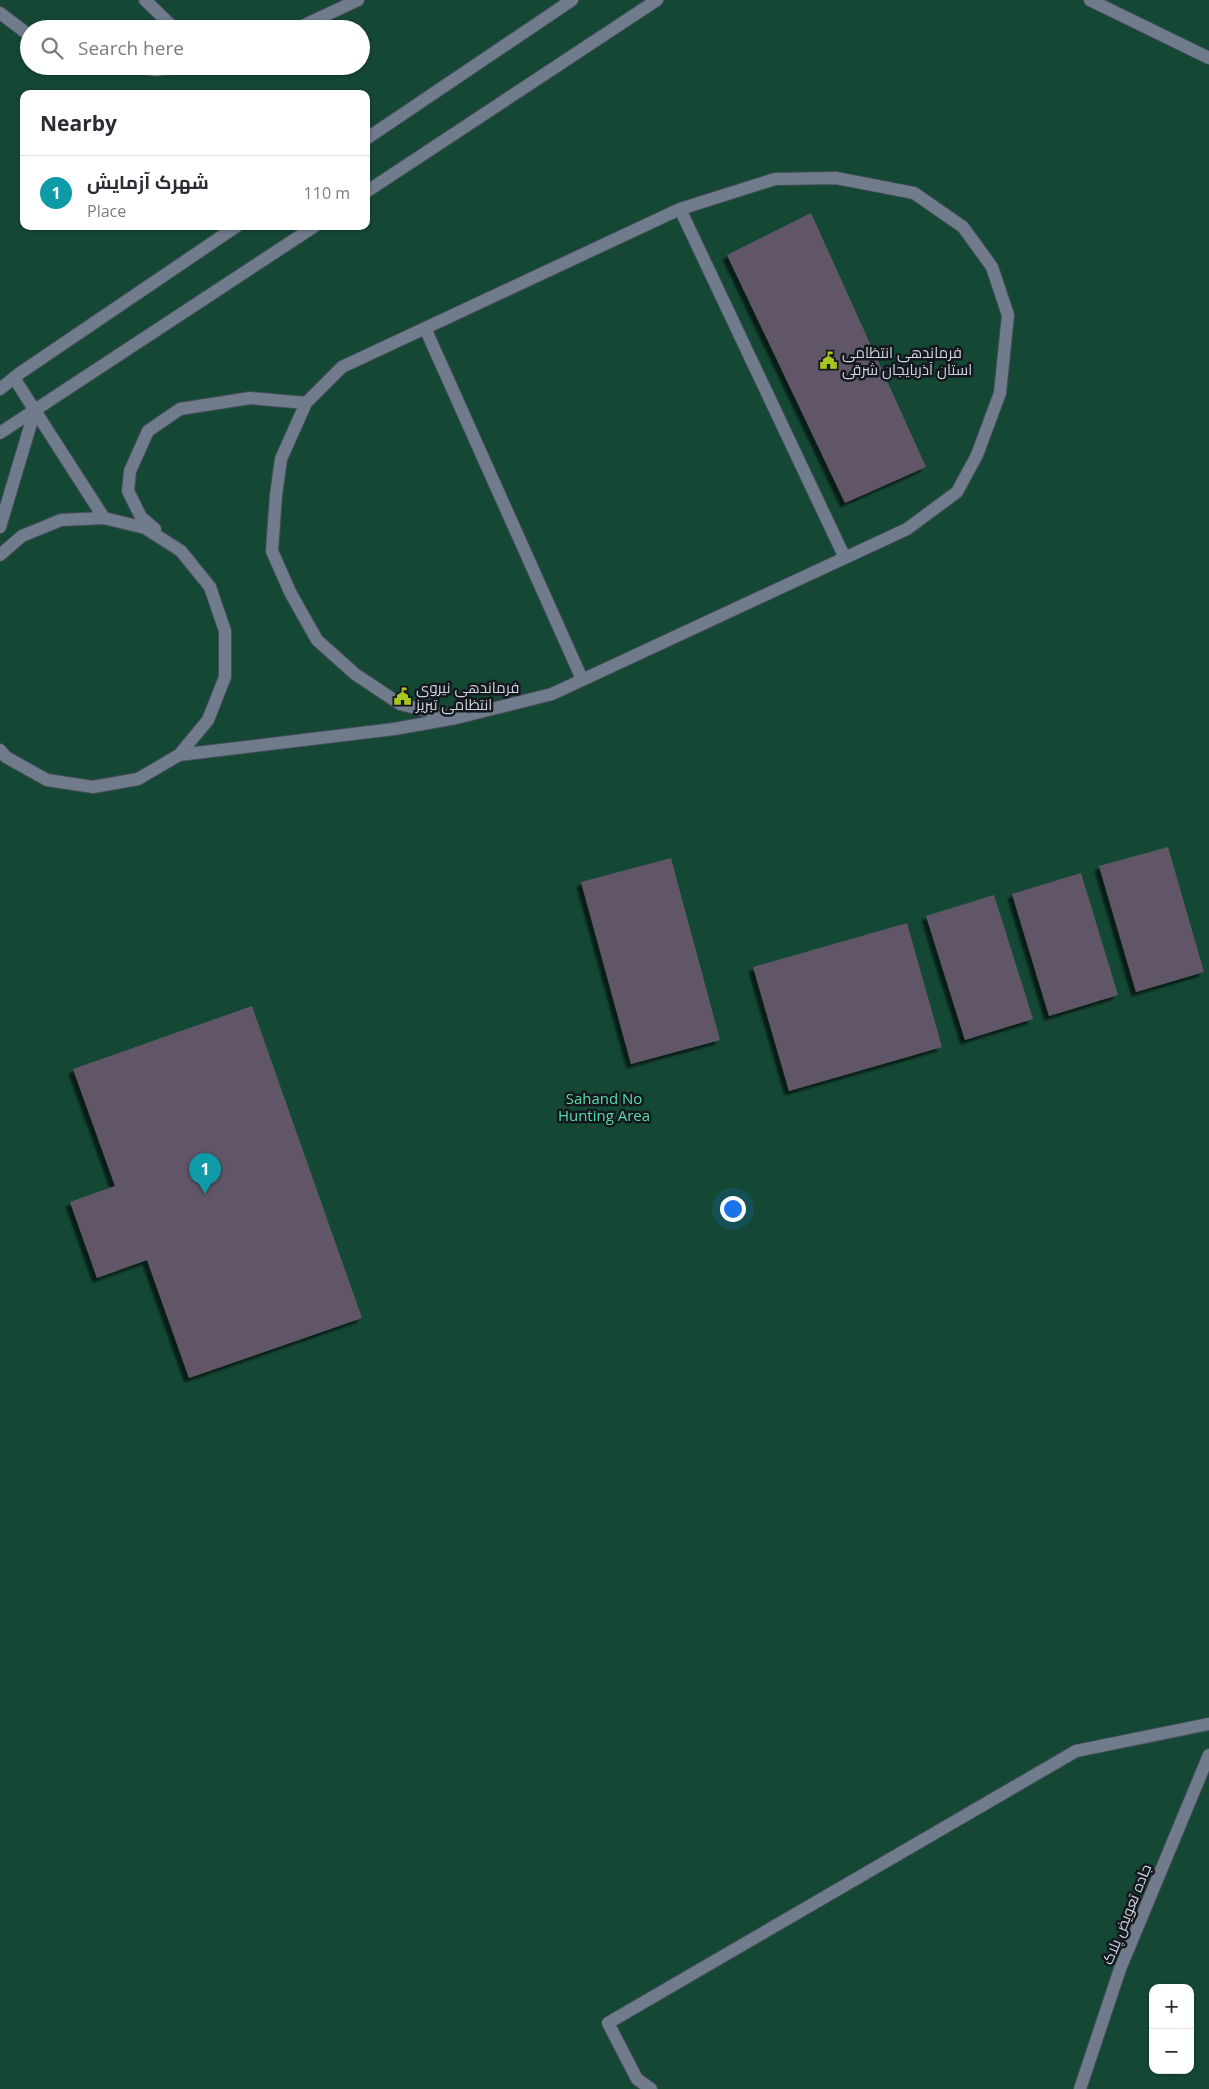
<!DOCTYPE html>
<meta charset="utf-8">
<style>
:root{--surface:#fff;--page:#f2f2f3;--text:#2b2b33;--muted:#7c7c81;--line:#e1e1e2;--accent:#637129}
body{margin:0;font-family:"Open Sans",Cairo,sans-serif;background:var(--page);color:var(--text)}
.controls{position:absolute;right:15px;bottom:15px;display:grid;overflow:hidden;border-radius:10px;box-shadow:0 1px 4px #0004}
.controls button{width:45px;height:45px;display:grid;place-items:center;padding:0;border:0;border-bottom:1px solid var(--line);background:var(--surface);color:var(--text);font:25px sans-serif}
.you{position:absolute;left:732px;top:1208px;width:18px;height:18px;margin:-12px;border:4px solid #fff;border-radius:50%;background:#1a73e8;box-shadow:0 0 0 8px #1a73e833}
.badge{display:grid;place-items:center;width:32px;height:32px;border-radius:50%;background:var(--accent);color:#fff;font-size:16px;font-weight:700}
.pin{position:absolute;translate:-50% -41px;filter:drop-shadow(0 1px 2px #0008)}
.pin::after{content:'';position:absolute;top:26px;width:18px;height:15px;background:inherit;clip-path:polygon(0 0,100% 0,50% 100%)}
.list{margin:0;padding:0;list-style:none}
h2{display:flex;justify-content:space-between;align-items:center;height:65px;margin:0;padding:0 20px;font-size:21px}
h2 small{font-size:16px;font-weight:400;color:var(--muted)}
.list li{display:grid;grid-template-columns:32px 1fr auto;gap:15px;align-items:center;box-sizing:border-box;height:75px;padding:0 20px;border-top:1px solid var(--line)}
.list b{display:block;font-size:19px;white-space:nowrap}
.list p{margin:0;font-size:16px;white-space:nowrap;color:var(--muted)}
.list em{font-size:16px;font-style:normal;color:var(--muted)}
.icon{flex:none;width:28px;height:28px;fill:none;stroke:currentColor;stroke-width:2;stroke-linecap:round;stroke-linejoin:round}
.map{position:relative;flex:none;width:1209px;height:2089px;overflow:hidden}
.search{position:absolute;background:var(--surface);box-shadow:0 1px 4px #0004;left:20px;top:20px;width:350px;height:55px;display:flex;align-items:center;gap:12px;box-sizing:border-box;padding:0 18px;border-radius:28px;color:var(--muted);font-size:19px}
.panel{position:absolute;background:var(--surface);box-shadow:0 1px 4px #0004;left:20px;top:90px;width:350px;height:140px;border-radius:10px}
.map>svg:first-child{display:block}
</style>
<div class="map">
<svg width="1209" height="2089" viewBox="0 0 1209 2089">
<defs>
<filter id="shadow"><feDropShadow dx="-4.5" dy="4.5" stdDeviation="1" flood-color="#0009"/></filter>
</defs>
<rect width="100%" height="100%" fill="#27303e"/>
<!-- green -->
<path fill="#144834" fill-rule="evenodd" d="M0,0H1209V2089H0ZM29,29H361V66H29ZM24,94H366V226H24ZM1153,1988H1190V2070H1153Z"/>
<!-- building -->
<path fill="#605768" filter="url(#shadow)" d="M811,213L926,467L845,503L727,255Z
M1168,847L1204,972L1136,992L1099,866Z
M671,858L720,1040L631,1064L581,882Z
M1081,873L1118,995L1049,1016L1012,894Z
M994,895L1033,1019L965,1040L926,916Z
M907,923L942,1047L789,1091L753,967Z
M252,1006L362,1318L189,1378L147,1260L97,1278L70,1202L115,1186L73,1069Z"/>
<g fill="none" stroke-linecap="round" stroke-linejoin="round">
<defs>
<path id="minor" d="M145,0L175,29
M1090,0L1209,58
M0,13L29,35
M296,29L358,0
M133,66L155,70L189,66
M366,139L572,0
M366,192L657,0
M680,209L845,558
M425,328L582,679
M14,378L104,518
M0,389L20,373L237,226
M0,433L315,226
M0,527L35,410
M155,529L141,517L128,491L130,471L148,431L180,409L250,398L306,403
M0,555L22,536L61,520L104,518L145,528L181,551L210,587L225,631V677L208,720L179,755L138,779L93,787L47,780L6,757L0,750
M179,755L394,729L456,718L552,694L907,529L957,492L977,455L1000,393L1008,315L992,267L963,227L914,193L836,178L775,179L680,209L342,367L306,403L281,459L276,495L272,551L290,592L317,640L355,674L400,704L456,718
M651,2089L637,2079L608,2023L1076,1751L1209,1724
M1080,2089L1120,1969L1209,1755"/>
</defs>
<!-- minor casing -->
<use href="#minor" stroke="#454d59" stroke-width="14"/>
<!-- minor -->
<use href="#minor" stroke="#707b8c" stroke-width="12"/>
</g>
<!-- icons -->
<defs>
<symbol id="civic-bare" viewBox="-9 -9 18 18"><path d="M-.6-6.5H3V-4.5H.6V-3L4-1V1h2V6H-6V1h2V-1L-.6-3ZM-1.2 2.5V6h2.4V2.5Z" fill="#a8c71d" stroke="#14181e" stroke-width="2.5" paint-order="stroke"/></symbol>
</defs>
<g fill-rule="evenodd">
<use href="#civic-bare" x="816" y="348" width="25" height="25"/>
<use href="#civic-bare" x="390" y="684" width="25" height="25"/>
</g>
<g text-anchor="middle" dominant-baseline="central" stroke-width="5" stroke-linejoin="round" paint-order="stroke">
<!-- poi labels -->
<g font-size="15" fill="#cfd5de" stroke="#14181e" text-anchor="start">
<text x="842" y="352">فرماندهی انتظامی<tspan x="842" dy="17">استان آذربایجان شرقی</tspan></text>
<text x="416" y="687">فرماندهی نیروی<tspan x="416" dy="17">انتظامی تبریز</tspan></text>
</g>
<!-- park labels -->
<g font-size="15" fill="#58dda9" stroke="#14181e">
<text x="604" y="1098">Sahand No<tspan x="604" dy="17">Hunting Area</tspan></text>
</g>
<!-- street labels -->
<g font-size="15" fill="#cfd5de" stroke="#14181e">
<text transform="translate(1126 1914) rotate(-68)">جاده تعویض پلاک</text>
</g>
</g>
</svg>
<div class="controls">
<button>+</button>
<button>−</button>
</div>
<div class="you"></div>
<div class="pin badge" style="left:205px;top:1194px;background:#0f9aa8">1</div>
<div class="search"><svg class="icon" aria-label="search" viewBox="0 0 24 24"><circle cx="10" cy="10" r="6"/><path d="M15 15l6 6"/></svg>Search here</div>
<section class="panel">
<h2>Nearby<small></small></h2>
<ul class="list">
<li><span class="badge" style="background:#0f9aa8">1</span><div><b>شهرک آزمایش</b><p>Place</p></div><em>110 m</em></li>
</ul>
</section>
</div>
